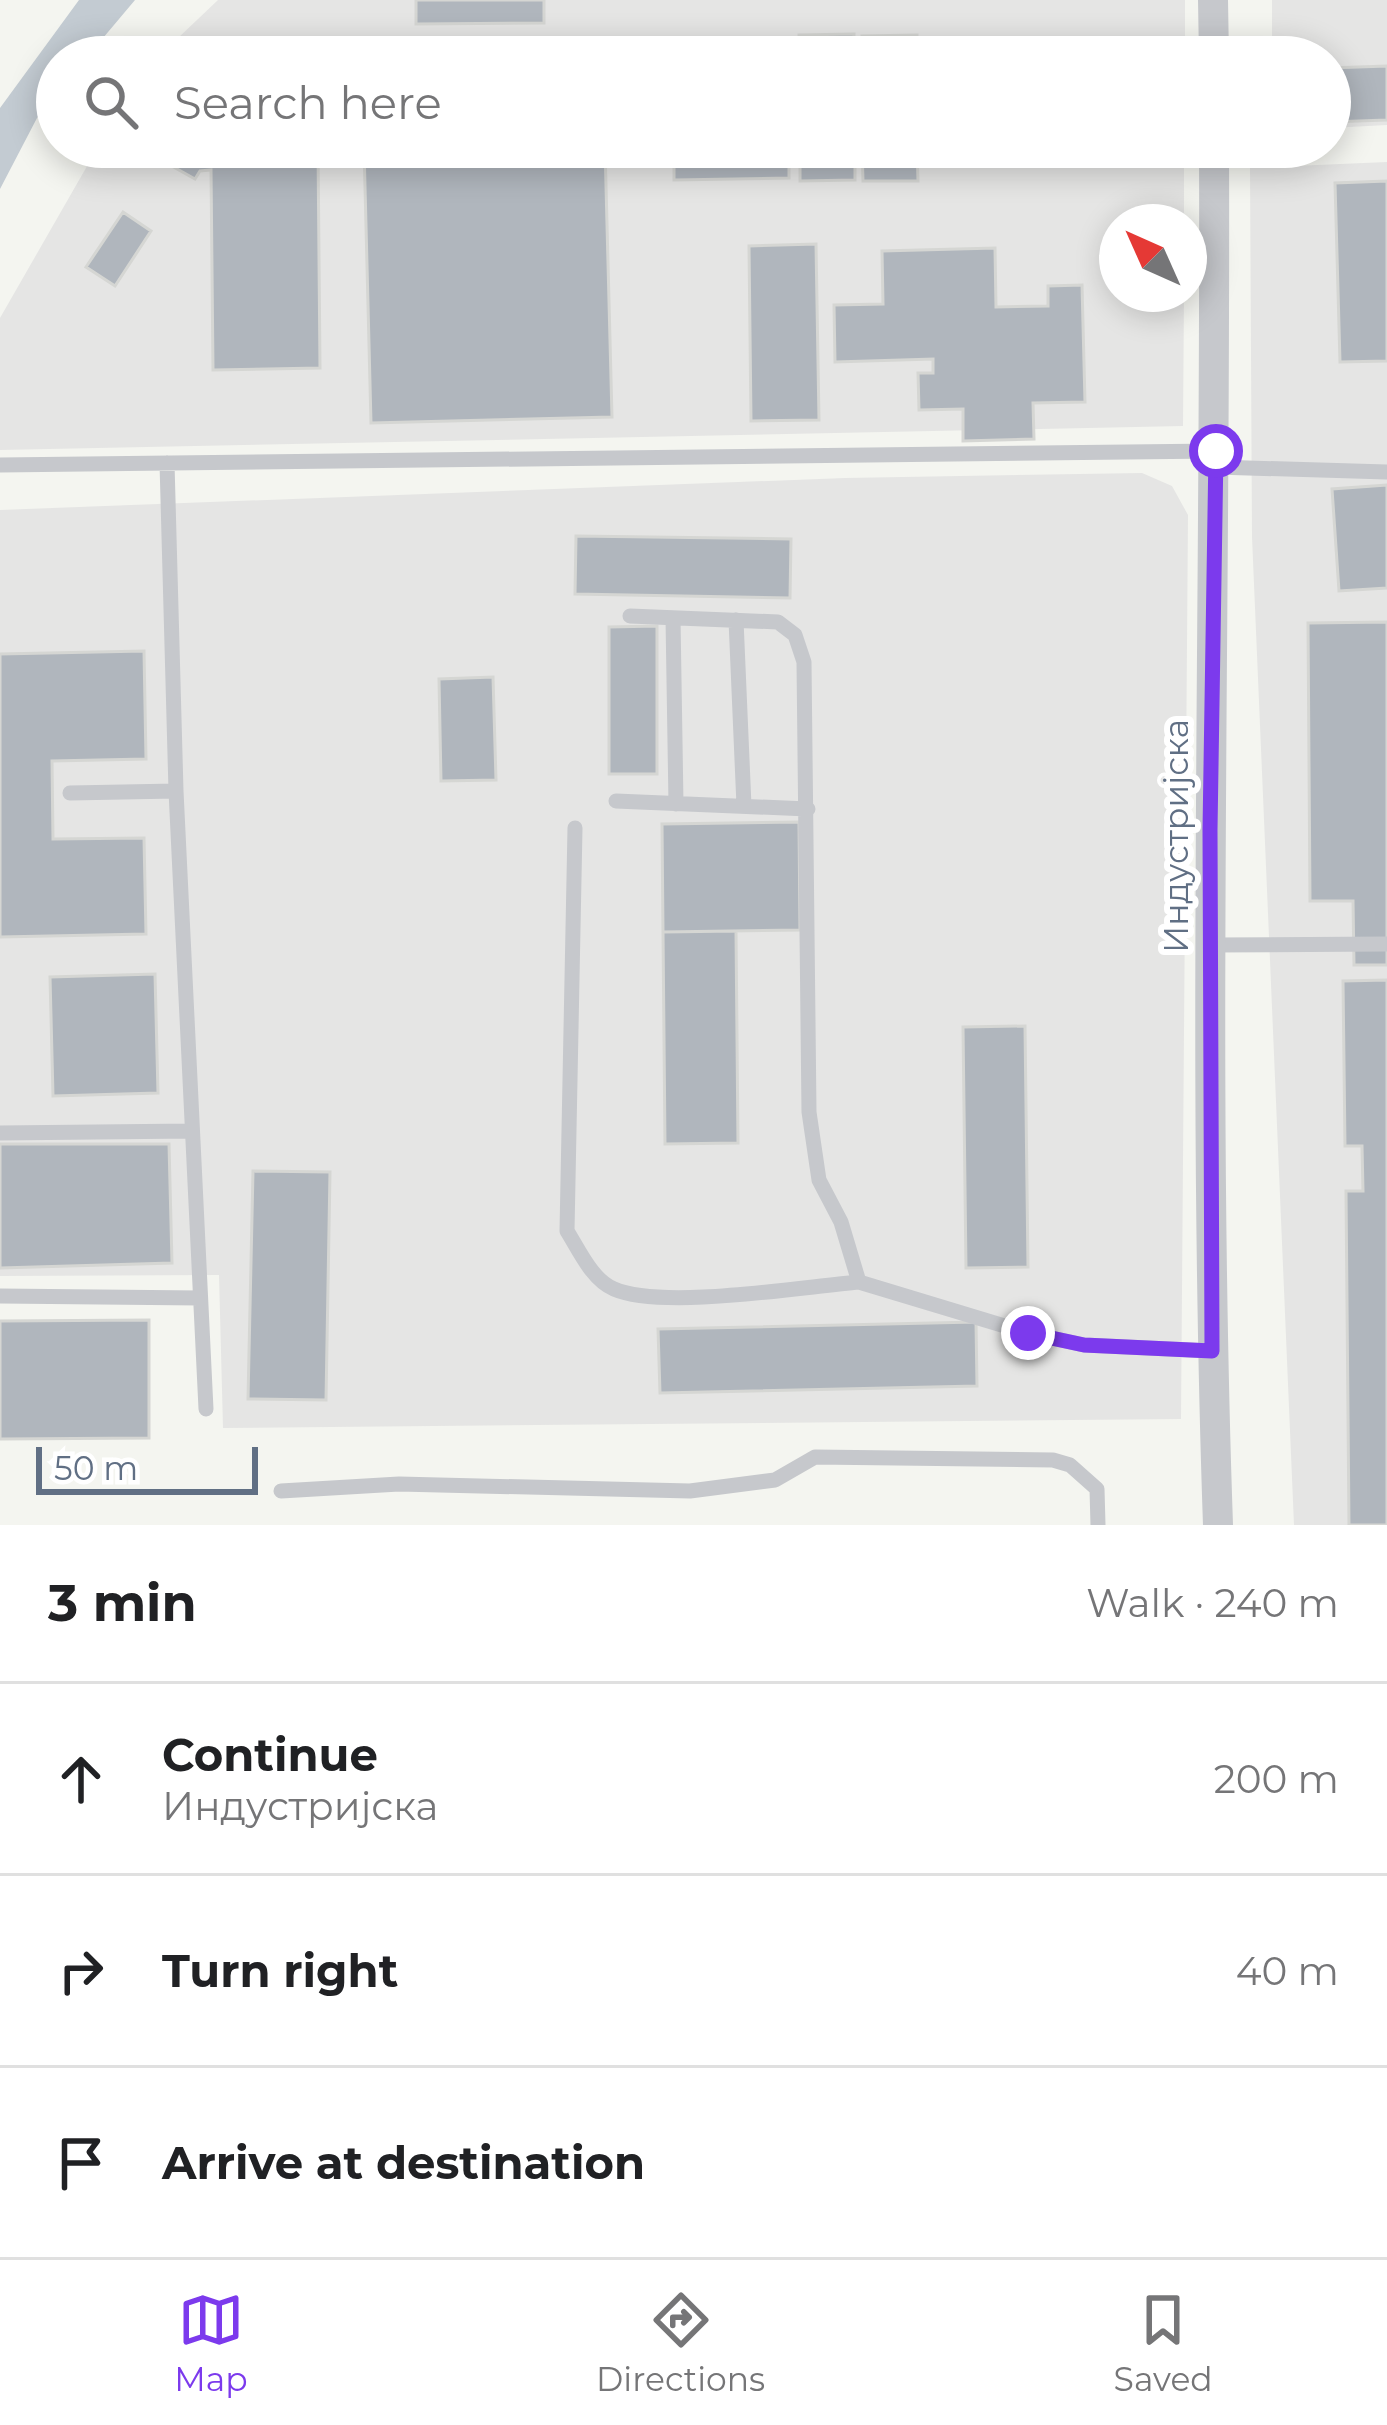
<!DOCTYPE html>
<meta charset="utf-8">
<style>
:root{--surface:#fff;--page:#f6f6f6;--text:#202124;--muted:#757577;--line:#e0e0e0;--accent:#7c3aed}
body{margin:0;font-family:Montserrat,sans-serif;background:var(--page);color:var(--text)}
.compass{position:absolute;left:1099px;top:204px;width:108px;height:108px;border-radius:50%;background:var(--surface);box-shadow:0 6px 30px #0003;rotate:315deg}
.scale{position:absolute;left:36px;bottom:30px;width:222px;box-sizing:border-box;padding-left:12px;border:6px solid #606f84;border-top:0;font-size:33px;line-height:42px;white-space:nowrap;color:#606f84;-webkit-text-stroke:9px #fff;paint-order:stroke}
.stop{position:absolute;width:36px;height:36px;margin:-27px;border:9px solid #7c3aed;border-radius:50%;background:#fff}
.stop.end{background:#7c3aed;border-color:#fff;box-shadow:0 3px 12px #0008}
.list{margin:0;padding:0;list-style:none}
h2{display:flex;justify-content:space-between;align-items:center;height:156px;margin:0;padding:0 48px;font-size:51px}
h2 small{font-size:39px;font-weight:400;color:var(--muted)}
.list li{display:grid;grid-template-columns:78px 1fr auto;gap:36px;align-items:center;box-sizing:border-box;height:192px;padding:0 48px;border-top:3px solid var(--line)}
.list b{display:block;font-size:45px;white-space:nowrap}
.list p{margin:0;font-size:39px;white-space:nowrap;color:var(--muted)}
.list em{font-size:39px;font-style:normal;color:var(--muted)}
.icon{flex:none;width:66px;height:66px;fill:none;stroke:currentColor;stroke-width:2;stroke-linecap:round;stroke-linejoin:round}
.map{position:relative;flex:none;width:1387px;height:1525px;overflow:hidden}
.search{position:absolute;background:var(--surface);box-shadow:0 6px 30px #0003;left:36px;right:36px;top:36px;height:132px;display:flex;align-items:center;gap:30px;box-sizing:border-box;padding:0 42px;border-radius:66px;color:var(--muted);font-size:45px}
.sheet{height:732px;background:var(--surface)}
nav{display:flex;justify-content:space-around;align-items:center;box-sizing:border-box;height:168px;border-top:3px solid var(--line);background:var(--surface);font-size:33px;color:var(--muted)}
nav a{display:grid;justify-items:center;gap:6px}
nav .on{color:var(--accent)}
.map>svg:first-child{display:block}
</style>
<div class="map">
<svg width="1387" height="1525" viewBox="0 0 1387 1525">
<rect width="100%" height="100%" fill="#f4f5f0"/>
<!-- built -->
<path fill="#e5e5e4" d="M218,0H1185V57H158Z
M1272,0H1387V125L1330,128V57H1272Z
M98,147H1184V222H1117V294H1184L1183,426L0,450V318Z
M1387,162V1525H1294L1252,537L1250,168Z
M1142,473L1172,486L1188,515L1181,1419L223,1428L219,1275L0,1276V510L845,478Z"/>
<!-- water -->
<path fill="#c3cbd2" d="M79,0H135L87,57H57V94L37,118L0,189V108Z"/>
<!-- building -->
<path fill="#b0b6bd" stroke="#d5d6d3" stroke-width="3" d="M416,0H544V23L416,24Z
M854,34V57H799V35Z
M917,35V57H862V36Z
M788,40V57H674V41Z
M1387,66V120L1330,122V68Z
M180,147H318L320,368L213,370L211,170L200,171L195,179L170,165Z
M364,147H605L612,417L371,423Z
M674,147H789V178L674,180Z
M800,147H855V180L800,181Z
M862,147H917L918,181H863Z
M1387,181V361L1340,362L1335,183Z
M123,212L151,231L115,286L86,267Z
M816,244L819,420L751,421L749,246Z
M995,248L996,307L1048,306V286L1082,285L1085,402L1033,403L1034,439L963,441V409L919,410L918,373H933V359L835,362L834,305L883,304L882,251Z
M1387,485V588L1339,591L1332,489Z
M576,536L791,539L790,598L575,594Z
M1387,622V965H1354L1353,901H1310L1308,623Z
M657,626V774H609V627Z
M144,651L146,759L52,761L53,839L144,838L146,934L0,937V654Z
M493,677L496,780L441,781L439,679Z
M799,822L800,930L663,932L662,824Z
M736,931L738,1143L665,1144L663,932Z
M155,974L158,1093L53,1096L50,977Z
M1387,980V1525H1349L1346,1191H1363L1362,1146H1345L1343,981Z
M1025,1026L1028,1267L966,1268L963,1027Z
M0,1144H169L172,1263L0,1268Z
M253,1171L330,1172L326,1400L248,1399Z
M149,1320V1438L0,1439V1321Z
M976,1322L977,1386L660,1393L658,1329Z"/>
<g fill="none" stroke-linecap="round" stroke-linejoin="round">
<!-- lane -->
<path stroke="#c6c8cc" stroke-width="15" d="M167,463L176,791L206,1409
M0,465L1215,451
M1216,467L1387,472
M630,616L778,622L795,635L804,662L809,1112L819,1180L841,1222L859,1282L1028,1333L1084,1345L1212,1351
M673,618L676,804
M736,620L744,806
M70,793L176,791
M616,801L808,809
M575,828L567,1231C579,1250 592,1280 614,1289C663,1310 800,1287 859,1282
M1212,945L1387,944
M0,1133L192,1131
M0,1296L200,1298
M281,1491L399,1484L690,1491L775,1480L815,1457L1053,1460L1070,1465L1097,1489L1098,1525"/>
<!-- street -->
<path stroke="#c6c8cc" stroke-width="30" d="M1213,0L1214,57
M1214,147C1216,606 1202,1066 1218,1525"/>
</g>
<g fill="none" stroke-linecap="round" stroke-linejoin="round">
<!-- route -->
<path stroke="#7c3aed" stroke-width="15" d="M1028,1333L1084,1345L1212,1351L1210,830L1216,451"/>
</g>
<g text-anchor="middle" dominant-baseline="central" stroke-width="12" stroke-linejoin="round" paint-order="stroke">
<!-- street labels -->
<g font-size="33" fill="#606f84" stroke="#fff">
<text transform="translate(1176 836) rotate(-90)">Индустријска</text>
</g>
</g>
</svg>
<svg class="compass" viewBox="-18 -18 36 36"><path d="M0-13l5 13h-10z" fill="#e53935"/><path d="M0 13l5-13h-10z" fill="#757577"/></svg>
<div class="scale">50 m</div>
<div class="stop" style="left:1216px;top:451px"></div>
<div class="stop end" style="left:1028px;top:1333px"></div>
<div class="search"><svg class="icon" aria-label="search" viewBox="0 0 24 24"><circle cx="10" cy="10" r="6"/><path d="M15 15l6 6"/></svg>Search here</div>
</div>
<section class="sheet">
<h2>3 min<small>Walk · 240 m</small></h2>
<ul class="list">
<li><svg class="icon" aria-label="ahead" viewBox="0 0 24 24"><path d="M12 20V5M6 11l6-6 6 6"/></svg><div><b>Continue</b><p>Индустријска</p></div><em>200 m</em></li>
<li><svg class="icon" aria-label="right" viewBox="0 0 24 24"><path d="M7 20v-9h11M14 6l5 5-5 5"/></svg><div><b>Turn right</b></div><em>40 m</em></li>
<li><svg class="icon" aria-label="arrive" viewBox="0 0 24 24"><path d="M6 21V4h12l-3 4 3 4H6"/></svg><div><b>Arrive at destination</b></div></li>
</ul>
</section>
<nav>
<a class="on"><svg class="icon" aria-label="map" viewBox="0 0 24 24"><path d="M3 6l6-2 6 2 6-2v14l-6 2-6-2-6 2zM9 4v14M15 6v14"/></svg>Map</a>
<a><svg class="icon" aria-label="directions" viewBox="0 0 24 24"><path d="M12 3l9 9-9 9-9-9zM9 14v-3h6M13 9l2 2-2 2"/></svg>Directions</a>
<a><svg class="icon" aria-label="saved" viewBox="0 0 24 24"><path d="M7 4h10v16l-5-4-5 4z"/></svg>Saved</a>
</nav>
